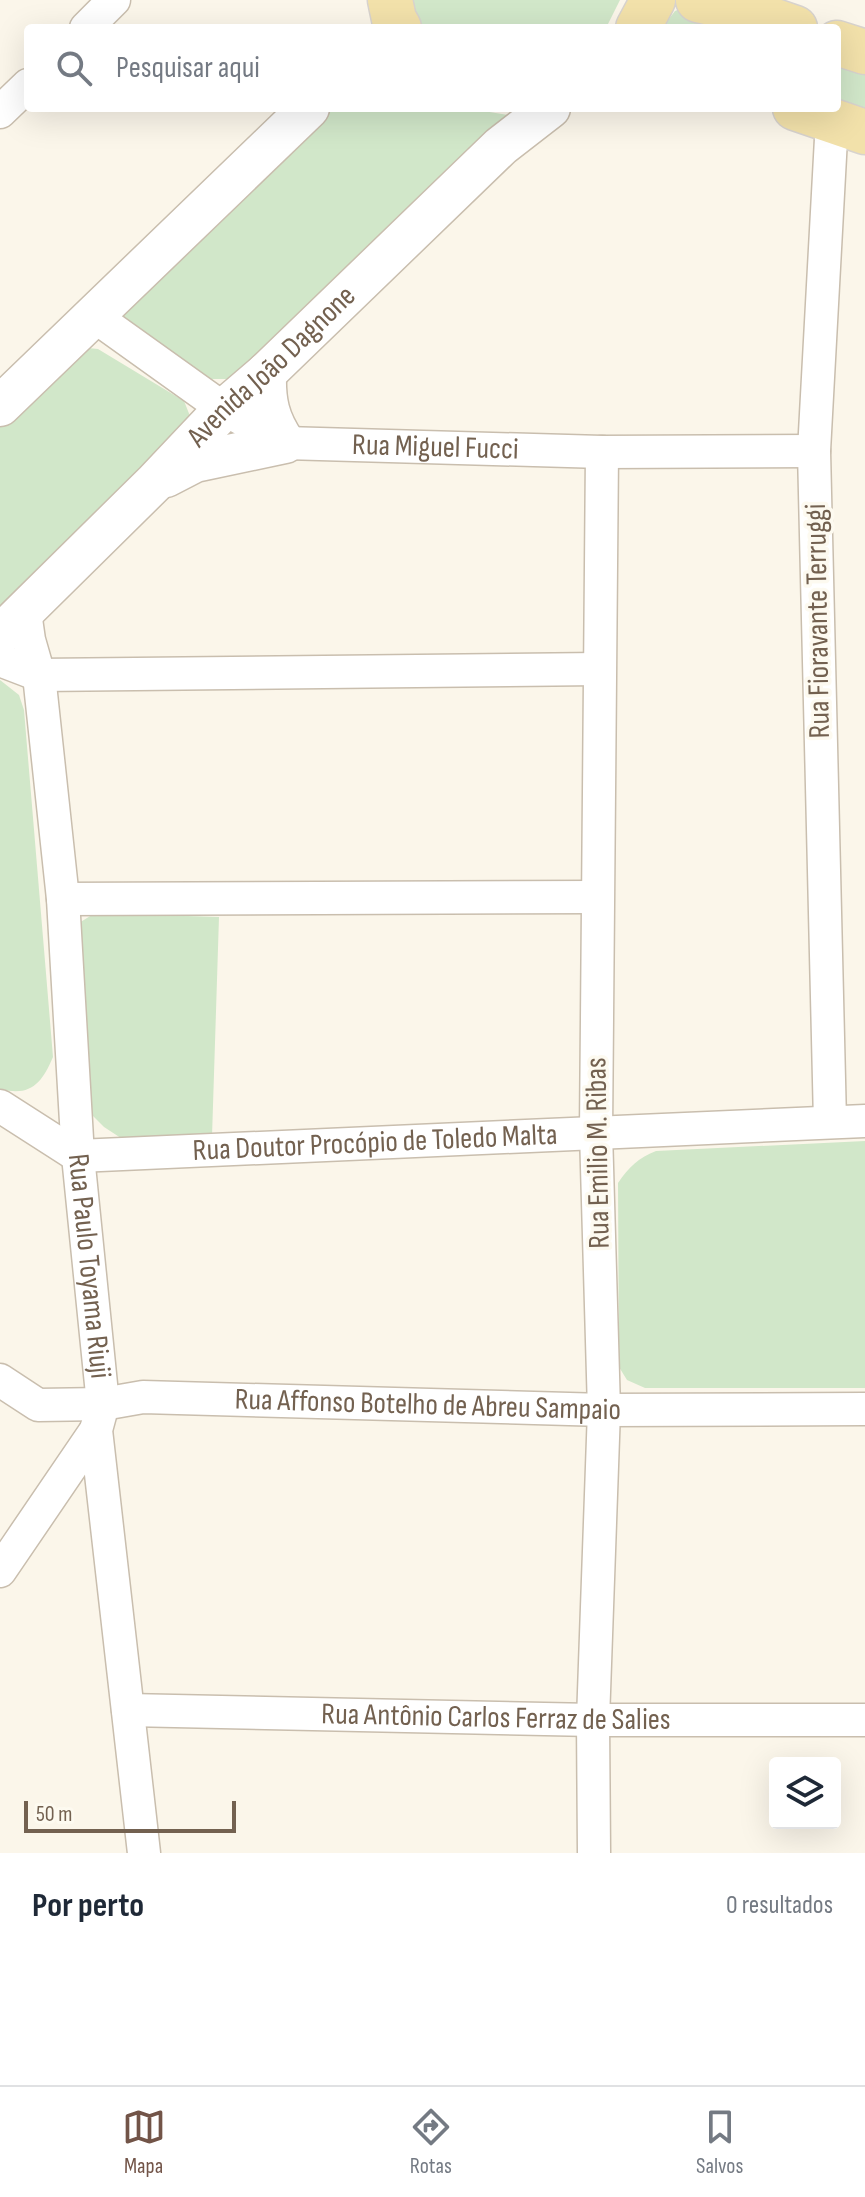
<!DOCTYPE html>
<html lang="pt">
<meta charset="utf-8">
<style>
:root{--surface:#fff;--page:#f6f6f7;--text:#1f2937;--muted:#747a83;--line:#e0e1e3;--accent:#725448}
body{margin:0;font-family:"Sofia Sans Condensed",sans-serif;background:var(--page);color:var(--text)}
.controls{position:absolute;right:24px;bottom:24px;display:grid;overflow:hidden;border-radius:8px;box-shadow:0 8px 32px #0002}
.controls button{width:72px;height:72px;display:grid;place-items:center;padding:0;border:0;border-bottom:2px solid var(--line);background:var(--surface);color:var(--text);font:40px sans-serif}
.scale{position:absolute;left:24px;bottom:20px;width:212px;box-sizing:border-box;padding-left:8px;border:4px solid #736150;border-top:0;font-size:22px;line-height:28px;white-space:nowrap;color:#736150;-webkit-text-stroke:6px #fdfaf0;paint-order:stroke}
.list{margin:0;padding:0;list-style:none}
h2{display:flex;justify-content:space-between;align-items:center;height:104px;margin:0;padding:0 32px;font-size:34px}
h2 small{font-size:26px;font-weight:400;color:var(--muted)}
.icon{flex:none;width:44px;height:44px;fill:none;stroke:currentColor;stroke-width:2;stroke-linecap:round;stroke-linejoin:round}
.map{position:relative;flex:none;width:865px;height:1853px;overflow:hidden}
.search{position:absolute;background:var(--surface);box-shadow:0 8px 32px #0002;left:24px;right:24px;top:24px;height:88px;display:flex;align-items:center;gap:20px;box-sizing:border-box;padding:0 28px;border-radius:8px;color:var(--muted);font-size:30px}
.sheet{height:232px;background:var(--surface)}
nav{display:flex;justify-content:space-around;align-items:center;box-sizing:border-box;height:112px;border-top:2px solid var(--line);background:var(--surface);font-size:22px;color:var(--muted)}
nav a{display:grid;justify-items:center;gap:4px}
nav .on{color:var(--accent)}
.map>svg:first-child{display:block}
</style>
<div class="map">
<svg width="865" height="1853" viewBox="0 0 865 1853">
<rect width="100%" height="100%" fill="#fbf6ea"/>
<!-- green -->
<path fill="#d1e7c9" d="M406,0H620L606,28H419Z
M682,8L743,28H662L675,11Z
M837,60L865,70V113L837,104Z
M324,108H465L508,115L510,118L254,361L228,379H209L122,319V313Z
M88,348L98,349L184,401L190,416L187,425L0,607V424Z
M0,680L19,695L24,710L53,1057C42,1083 31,1097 0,1089Z
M95,913L219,917L212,1137L127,1142L104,1127L88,1111L79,923Z
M865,1141V1388H645L627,1380L619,1367L618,1183C629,1167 638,1158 656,1151Z"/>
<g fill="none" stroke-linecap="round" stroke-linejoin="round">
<defs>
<g id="minor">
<path d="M86,28L114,0"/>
<path d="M0,112L28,85"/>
<path id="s1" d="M94,316L224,409L285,443L602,452L814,451"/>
<path id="s2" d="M25,612L29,640L39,675L63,899L78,1156L103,1404L96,1430L144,1853"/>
<path d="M0,660L39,675L599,669"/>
<path d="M63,899L597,897"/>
<path id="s3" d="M0,1106L78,1156L865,1121"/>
<path d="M830,1122L814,451L832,120"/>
<path id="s4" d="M0,1380L38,1405L103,1404L143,1397L604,1410L865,1409"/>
<path d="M0,1571L96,1430"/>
<path id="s5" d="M128,1710L593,1720H865"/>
<path d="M594,1853L593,1720L604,1410L596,1132L602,452"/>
</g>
<g id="tertiary">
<path d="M0,406L309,108"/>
<path d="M166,477L195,462L285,443C269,420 265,401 266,373"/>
<path id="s6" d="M0,635L155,482L224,409L266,373L501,146L550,108"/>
</g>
<path id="primary" d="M390,0L394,19L399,28
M698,0L746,11L795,28
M638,28L653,0
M837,43L865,52
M795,108L865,132"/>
</defs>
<!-- minor casing -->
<use href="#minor" stroke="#c9beae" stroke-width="35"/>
<!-- tertiary casing -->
<use href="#tertiary" stroke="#c9beae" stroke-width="43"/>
<!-- primary casing -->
<use href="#primary" stroke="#d8d3ce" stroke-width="47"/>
<!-- minor -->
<use href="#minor" stroke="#fff" stroke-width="32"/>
<!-- tertiary -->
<use href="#tertiary" stroke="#fff" stroke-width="40"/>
<!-- primary -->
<use href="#primary" stroke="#f2e1aa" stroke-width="44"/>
</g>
<g text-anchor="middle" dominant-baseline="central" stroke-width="7" stroke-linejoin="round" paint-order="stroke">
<!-- street labels -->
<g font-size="30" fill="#736150" stroke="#fdfaf0">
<text stroke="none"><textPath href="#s6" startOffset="382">Avenida João Dagnone</textPath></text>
<text stroke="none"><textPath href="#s1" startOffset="380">Rua Miguel Fucci</textPath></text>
<text transform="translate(818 621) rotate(-91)">Rua Fioravante Terruggi</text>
<text stroke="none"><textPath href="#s3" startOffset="390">Rua Doutor Procópio de Toledo Malta</textPath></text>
<text transform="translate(598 1153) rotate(-91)">Rua Emilio M. Ribas</text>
<text stroke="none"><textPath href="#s2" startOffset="658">Rua Paulo Toyama Riuji</textPath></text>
<text stroke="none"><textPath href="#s4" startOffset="436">Rua Affonso Botelho de Abreu Sampaio</textPath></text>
<text stroke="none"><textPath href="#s5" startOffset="368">Rua Antônio Carlos Ferraz de Salies</textPath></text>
</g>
</g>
</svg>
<div class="controls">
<button><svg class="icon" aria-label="layers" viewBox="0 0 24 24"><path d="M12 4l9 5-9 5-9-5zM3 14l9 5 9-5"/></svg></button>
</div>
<div class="scale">50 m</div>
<div class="search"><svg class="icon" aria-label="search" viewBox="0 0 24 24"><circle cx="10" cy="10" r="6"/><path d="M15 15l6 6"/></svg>Pesquisar aqui</div>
</div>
<section class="sheet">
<h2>Por perto<small>0 resultados</small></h2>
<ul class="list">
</ul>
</section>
<nav>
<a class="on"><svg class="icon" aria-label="map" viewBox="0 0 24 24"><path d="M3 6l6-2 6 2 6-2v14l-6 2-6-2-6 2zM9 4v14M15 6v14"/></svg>Mapa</a>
<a><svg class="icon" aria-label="directions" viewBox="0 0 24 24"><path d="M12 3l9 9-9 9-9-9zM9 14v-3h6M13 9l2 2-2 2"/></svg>Rotas</a>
<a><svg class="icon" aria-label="saved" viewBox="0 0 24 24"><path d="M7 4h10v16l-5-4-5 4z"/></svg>Salvos</a>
</nav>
